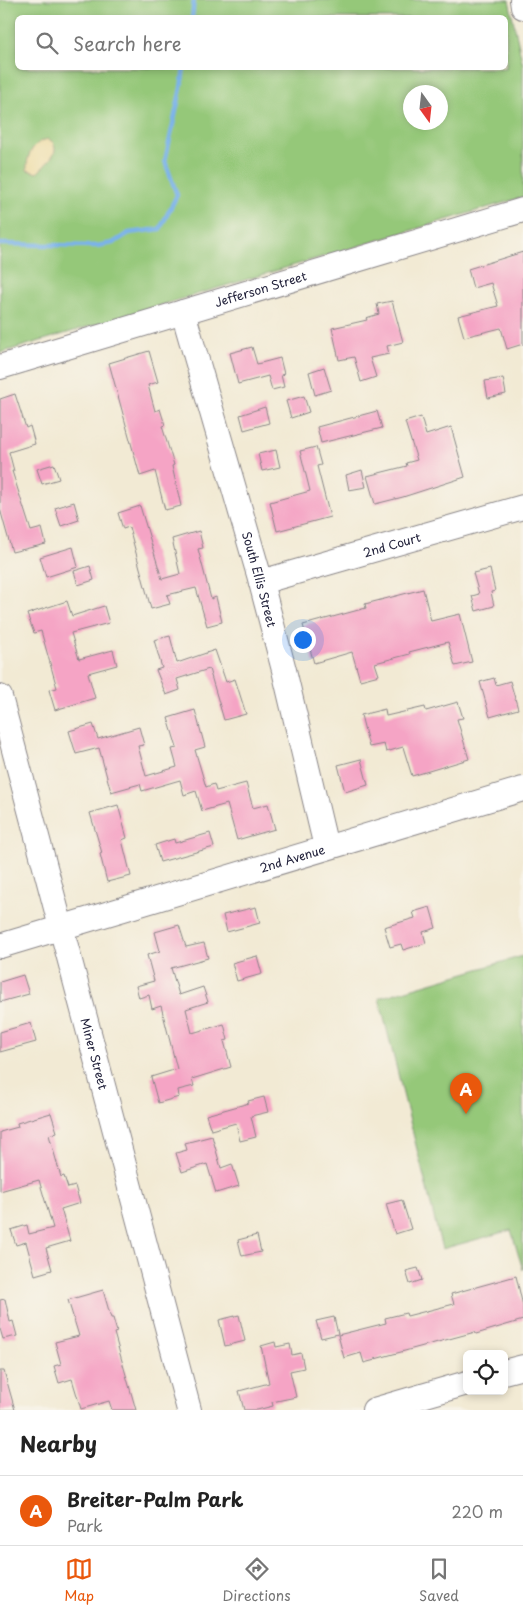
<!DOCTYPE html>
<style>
:root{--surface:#fff;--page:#f6f6f6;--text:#222;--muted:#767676;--line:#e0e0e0;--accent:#ea580c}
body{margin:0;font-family:"Playpen Sans",sans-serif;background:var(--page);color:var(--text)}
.controls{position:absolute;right:15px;bottom:15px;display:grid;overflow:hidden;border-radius:8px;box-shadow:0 2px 8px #0003}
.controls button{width:45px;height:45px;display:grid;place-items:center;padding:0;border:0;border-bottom:1px solid var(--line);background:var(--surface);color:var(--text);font:25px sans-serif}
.compass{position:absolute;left:403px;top:85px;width:45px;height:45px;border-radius:50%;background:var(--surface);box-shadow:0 2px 8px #0003;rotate:165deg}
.you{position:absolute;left:302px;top:639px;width:18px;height:18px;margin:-12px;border:4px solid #fff;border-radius:50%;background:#1a73e8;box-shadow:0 0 0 8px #1a73e833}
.badge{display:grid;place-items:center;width:32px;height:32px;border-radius:50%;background:var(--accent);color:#fff;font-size:16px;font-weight:700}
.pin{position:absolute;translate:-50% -41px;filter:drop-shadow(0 1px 2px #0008)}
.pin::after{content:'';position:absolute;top:26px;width:18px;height:15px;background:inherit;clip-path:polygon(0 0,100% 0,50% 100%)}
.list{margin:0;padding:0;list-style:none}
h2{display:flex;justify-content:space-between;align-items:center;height:65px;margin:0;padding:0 20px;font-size:21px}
h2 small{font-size:16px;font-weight:400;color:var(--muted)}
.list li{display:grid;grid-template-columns:32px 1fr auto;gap:15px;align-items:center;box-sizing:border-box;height:70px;padding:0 20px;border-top:1px solid var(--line)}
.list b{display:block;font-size:19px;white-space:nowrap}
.list p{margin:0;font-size:16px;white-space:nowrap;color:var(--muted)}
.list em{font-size:16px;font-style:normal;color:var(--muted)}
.icon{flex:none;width:28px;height:28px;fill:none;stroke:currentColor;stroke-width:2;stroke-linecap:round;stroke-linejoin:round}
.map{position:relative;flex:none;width:523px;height:1410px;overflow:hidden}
.search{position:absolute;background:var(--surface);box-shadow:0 2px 8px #0003;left:15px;right:15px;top:15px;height:55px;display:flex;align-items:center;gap:12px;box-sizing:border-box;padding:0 18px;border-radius:8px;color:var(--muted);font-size:19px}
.sheet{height:135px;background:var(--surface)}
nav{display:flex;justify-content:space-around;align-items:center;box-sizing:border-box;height:70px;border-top:1px solid var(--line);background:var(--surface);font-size:14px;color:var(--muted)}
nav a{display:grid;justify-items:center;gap:2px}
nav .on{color:var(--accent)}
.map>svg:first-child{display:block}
</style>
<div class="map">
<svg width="523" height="1410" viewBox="0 0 523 1410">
<rect width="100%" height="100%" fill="#f7f3e8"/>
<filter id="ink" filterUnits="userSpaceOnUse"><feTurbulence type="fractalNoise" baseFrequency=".02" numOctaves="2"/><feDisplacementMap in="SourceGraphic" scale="10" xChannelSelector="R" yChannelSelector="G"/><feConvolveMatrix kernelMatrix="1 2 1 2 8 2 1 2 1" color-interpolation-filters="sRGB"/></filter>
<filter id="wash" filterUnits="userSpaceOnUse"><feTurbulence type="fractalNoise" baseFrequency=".0096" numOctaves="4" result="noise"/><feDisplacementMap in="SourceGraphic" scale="20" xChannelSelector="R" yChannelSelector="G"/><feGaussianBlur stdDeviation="1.12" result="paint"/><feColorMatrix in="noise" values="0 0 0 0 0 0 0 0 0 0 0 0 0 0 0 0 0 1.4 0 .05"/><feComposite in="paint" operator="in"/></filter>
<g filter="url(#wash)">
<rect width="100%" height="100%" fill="#f2ead4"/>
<!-- green -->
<path fill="#95c879" stroke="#5c755a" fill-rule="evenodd" d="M0,0H509L523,66V197L0,353ZM18,18H506V68H18ZM410,92H440V122H410Z
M523,956V1270L511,1230L442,1249L379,998Z"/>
<!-- sand -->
<path fill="#eeda9e" stroke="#887e6c" d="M48,139L53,142C54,145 55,147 55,150C55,155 42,169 37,173L27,170C26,156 33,142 48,139Z"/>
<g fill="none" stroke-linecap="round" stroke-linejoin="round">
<!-- stream -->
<path stroke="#7ab2ea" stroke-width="4.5" d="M192,18L194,0
M0,244L97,246L113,243L129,233L160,229L177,195L165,161L181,88L184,68"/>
</g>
<g id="blocks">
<!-- building -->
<path fill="#f5a4c5" d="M523,252V344L507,349L501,328L464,337L458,316L498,306L491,283L473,288L468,269Z
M392,301L403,342L387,346L389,354L370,358L376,377L361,382L354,357L339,360L332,328L367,320L366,318L379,314L377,304Z
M252,347L257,364L280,358L284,374L281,375L284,387L272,390L268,376L238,384L230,353Z
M149,351L158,382L148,385L155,411L160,409L165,425L162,426L174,465L172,466L181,506L165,510L155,471L140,476L109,363Z
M324,367L331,390L315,395L309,372Z
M503,378L506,394L488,398L485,381Z
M15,394L26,428L30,426L35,444L9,452L14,471H12L31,531L42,528L46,544L12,552L0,509V399Z
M304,396L309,412L291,418L286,401Z
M265,407L269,423L244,430L240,415Z
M377,411L382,428L321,443L317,427Z
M421,417L426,435L451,427L465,477L403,497L375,504L367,476L407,466L406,463L417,460L405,422Z
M316,447L321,465L317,466L330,517L277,531L270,502L310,491L300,451Z
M276,450L280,467L262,471L258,454Z
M54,464L59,479L42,484L37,469Z
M362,470L366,487L349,490L346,475Z
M74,502L79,520L61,526L55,508Z
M140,506L162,579L180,574L172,539L199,531L203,548L198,549L211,599L216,597L222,622L207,626L196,588L167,595L170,604L151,609L129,527L123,529L118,513Z
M73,547L78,567L46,577L40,557Z
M90,566L94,580L78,585L74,571Z
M490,569L495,591L491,592L494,606L476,611L472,596L479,594L473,573Z
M423,589L431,621L460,614L472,662L455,666L448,642L409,652L410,654L375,663L379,675L360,680L352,652L314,663L303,625L366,608L365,604Z
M67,601L72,616L104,606L109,623L71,633L79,659L113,650L117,665L88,673L95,698L55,710L49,690L57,688L41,631L34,633L27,614Z
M170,636L177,663L215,650L226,682L235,679L246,714L224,720L209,669L177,679L180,690L166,695L156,670L162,668L154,640Z
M494,678L496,685L510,681L518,709L490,717L480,682Z
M458,702L463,718L457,719L469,759L412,776L403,747L386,752L384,744L369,747L361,715L385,709L386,716L425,707L426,711Z
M195,710L205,747L195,750L206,787L214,784L216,791L246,783L253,808L268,804L275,829L237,840L227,804L202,811L196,791L184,795L180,780L142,791L140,784L111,792L99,748L76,754L69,731L93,724L98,739L139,727L144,745L138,746L146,776L177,767L172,749L177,748L168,718Z
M361,759L368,785L345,792L338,765Z
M118,805L127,838L122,840L131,876L107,882L100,854L102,853L90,813Z
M210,833L214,847L160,862L155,845L174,839L175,843Z
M256,907L260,923L227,932L223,915Z
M430,907L436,928L423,932L426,943L403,950L401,944L390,947L384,927L415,918L413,912Z
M179,925L186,947L204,943L208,958L171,968L179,995L203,987L208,1002L186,1009L192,1033L224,1024L228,1040L224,1041L231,1067L192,1079L194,1086L178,1090L179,1097L158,1103L151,1077L177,1069L161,1006L152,1009L149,995L139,998L136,986L154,981L147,955L160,951L155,932Z
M257,956L262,974L237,981L232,963Z
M23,975L29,994L0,1002V982Z
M31,1023L36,1042L0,1052V1032Z
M264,1097L268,1112L251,1116L256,1137L240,1141L236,1123L211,1130L206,1115L249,1103L248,1101Z
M51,1113L57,1132L49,1135L61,1177L64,1176L68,1188L75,1186L80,1203L61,1209L70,1241L46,1248L52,1270L35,1275L26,1242L16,1245L11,1230L27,1225L29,1234L53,1228L39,1180L0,1191V1132L18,1127L17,1123Z
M212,1136L221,1168L232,1164L239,1186L216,1193L207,1164L182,1172L176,1153L187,1150L185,1143Z
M402,1200L411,1229L395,1234L386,1204Z
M257,1235L261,1252L242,1256L238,1240Z
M418,1268L422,1280L410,1284L406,1271Z
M516,1276L523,1306V1320L476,1334L475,1332L375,1359V1360L364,1363L361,1353L344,1358L338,1335L386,1323L385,1318L406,1313L407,1316L454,1304L451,1294Z
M103,1290L111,1318H113L117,1332L114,1333L136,1410H112L109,1401L81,1409L72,1379L59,1383L54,1366L61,1364L55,1342L79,1336L68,1300Z
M5,1299L10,1322L13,1321L17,1336L3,1339L0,1329V1300Z
M239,1315L245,1341L225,1346L219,1320Z
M334,1317L338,1334L321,1338L316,1321Z
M275,1342L276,1347L290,1344L292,1355L301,1353L304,1368L290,1371L296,1397L272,1402L273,1406L257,1410H244L239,1391L269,1383L261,1346Z
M0,1371H4L15,1410H0Z"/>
</g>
</g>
<g filter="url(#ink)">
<use href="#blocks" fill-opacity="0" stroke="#8a8688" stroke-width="1"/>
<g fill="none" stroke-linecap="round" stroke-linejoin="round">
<defs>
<g id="minor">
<path d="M522,0L523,7"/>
<path id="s1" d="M183,312L259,575L284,670L326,847"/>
<path id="s2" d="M0,367L523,210"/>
<path id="s3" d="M261,582L523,507"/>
<path id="s4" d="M0,697L189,1410"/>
<path id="s5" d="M0,946L523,789"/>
<path d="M504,1372L523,1367"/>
<path d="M374,1410L467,1383"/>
</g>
</defs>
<!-- minor casing -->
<use href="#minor" stroke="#8a8688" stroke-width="26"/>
<!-- minor -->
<use href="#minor" stroke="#fff" stroke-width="24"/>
</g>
</g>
<g text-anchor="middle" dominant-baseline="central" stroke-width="4" stroke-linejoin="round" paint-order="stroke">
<!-- street labels -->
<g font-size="12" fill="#22223b" stroke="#f7f3e8">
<text stroke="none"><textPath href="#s2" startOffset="272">Jefferson Street</textPath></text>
<text stroke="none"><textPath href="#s3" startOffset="136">2nd Court</textPath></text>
<text stroke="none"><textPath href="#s1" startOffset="278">South Ellis Street</textPath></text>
<text stroke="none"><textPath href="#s5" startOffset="305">2nd Avenue</textPath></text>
<text stroke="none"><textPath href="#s4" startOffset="369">Miner Street</textPath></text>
</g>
</g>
</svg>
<div class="controls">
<button><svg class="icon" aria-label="locate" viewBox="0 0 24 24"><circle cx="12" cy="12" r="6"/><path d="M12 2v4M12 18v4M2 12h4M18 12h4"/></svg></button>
</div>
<svg class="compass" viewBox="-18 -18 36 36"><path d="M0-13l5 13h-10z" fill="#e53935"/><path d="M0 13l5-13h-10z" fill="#767676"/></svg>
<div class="you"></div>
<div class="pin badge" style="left:466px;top:1114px">A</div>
<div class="search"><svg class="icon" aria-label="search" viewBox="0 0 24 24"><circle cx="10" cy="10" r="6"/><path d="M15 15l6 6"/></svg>Search here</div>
</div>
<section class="sheet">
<h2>Nearby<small></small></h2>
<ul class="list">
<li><span class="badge">A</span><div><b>Breiter-Palm Park</b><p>Park</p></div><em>220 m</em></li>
</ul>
</section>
<nav>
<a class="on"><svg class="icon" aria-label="map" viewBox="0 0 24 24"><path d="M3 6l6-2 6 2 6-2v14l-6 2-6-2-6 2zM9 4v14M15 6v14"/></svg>Map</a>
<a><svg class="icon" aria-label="directions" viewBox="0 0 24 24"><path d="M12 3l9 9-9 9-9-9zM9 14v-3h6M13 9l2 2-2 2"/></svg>Directions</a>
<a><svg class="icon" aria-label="saved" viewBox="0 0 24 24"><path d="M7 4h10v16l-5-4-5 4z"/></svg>Saved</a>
</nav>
